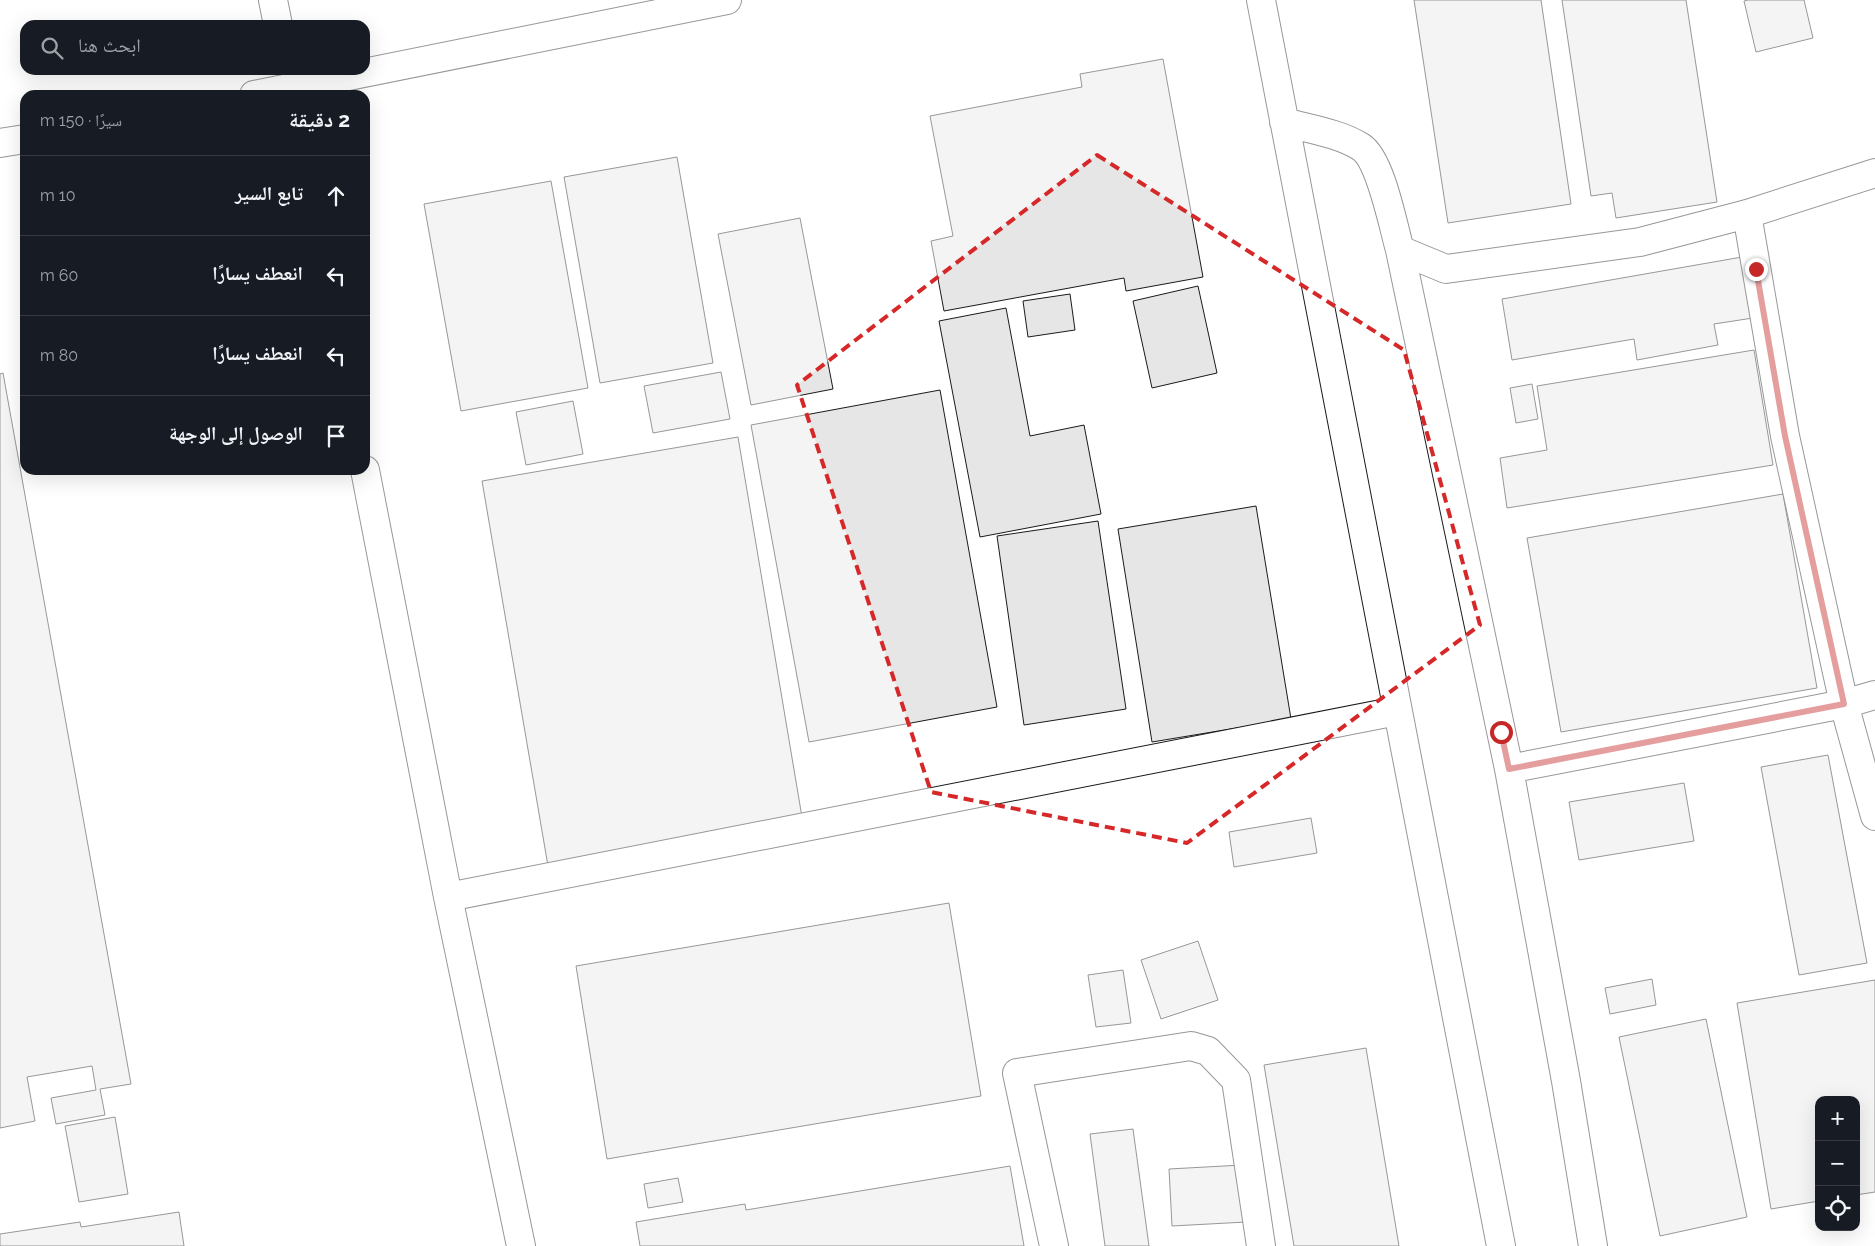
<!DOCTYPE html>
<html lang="ar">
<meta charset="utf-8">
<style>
:root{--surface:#171b24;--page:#20242c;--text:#f1f3f6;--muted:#9ea1a6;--line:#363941}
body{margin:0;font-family:Raleway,"Noto Naskh Arabic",sans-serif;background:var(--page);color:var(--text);direction:rtl}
.controls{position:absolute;right:15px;bottom:15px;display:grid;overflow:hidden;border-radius:10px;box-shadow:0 5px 20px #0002}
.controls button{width:45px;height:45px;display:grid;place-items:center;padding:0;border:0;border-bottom:1px solid var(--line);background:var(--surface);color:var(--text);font:25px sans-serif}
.stop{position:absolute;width:15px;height:15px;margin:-11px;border:4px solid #c62828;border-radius:50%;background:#fff}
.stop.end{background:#c62828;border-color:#fff;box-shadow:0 1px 5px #0008}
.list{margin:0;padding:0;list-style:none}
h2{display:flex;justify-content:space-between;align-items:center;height:65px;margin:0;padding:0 20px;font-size:21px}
h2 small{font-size:16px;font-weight:400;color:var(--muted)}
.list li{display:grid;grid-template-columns:32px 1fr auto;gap:15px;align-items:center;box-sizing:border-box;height:80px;padding:0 20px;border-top:1px solid var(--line)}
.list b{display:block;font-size:19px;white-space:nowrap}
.list em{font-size:16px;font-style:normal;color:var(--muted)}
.icon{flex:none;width:28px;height:28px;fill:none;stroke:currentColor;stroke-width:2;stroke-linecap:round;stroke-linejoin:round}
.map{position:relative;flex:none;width:1875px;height:1246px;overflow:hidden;direction:ltr}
.search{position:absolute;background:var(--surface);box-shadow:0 5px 20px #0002;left:20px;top:20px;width:350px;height:55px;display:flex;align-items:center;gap:12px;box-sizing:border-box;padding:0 18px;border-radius:15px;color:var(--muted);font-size:19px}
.panel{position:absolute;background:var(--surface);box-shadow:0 5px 20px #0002;left:20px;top:90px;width:350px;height:385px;border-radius:15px;direction:rtl}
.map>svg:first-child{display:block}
</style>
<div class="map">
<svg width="1875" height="1246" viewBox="0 0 1875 1246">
<rect width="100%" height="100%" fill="#fff"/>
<!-- building -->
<path fill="#e6e6e6" stroke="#1a1a1a" d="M1414,0H1541L1571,204L1448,223Z
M1562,0H1686L1717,202L1616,218L1612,193L1591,196Z
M1748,0H1804L1813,38L1756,52L1744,1Z
M1163,59L1203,277L1126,291L1124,278L944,311L931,241L953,236L930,116L1082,87L1080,74Z
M677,157L713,363L600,383L564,177Z
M551,181L588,388L461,411L424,204Z
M800,218L833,389L751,405L718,234Z
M1742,257L1753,318L1714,324L1718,345L1637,360L1634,339L1512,360L1502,299Z
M1198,286L1217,373L1152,388L1133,301Z
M1070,294L1075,330L1028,337L1023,301Z
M1006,308L1030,436L1084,425L1101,514L980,537L939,321Z
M1754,350L1773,465L1507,508L1500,458L1547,450L1537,386Z
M721,372L730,419L653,433L644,386Z
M3,373L131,1084L100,1089L105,1115L56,1124L51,1098L96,1090L92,1066L27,1077L35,1121L0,1128V374Z
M1532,384L1538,419L1516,423L1510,388Z
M940,390L997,707L809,742L751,425Z
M573,401L583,454L526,465L516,412Z
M738,437L803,823L548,866L482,481Z
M1783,494L1817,688L1561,732L1527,538Z
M1256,506L1291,719L1152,742L1118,529Z
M1098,521L1126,709L1024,725L997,536Z
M1828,755L1867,963L1799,975L1761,767Z
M1684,783L1694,841L1579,860L1569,802Z
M1311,818L1317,853L1234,867L1229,832Z
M949,903L981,1096L607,1159L576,966Z
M1198,941L1218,1000L1161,1019L1141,960Z
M1123,970L1131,1023L1096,1027L1088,975Z
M1652,979L1656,1005L1610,1014L1605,988Z
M1875,980V1192L1856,1195V1100H1819V1201L1771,1209L1737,1003Z
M1706,1019L1747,1217L1660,1236L1619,1037Z
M1366,1048L1399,1246H1294L1264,1065Z
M115,1117L128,1194L79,1202L65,1126Z
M1133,1129L1149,1246H1105L1090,1134Z
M1242,1165L1246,1222L1172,1226L1169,1169Z
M1010,1166L1024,1246H640L636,1222L745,1204L746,1210Z
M678,1178L683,1202L648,1208L644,1184Z
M179,1212L184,1246H0V1234L80,1222L81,1227Z"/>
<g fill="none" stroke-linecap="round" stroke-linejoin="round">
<defs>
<path id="minor" d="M273,0L278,25
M1261,0L1501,1246
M254,95L727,0
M1284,122C1309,129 1339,133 1361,147C1381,160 1393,226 1400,250L1509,769L1566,1081L1593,1246
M0,143L25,139
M1747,214L1785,436L1844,704L1875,816
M1400,250L1446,269L1640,242L1747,214L1875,173
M365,470L448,897L521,1246
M1509,769L1844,704L1875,695
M448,897L1397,711
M1054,1246L1017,1073L1191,1046L1208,1051L1236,1080L1261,1246"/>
</defs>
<!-- minor casing -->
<use href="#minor" stroke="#1a1a1a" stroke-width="30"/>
<!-- minor -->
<use href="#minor" stroke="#fff" stroke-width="28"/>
</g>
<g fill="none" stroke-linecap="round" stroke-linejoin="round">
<!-- route -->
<path stroke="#c62828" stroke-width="6" d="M1501,732L1509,769L1844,704L1785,436L1756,269"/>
</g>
<!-- marked area -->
<path d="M0 0H1875V1246H0ZM1097,155L1404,350L1480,625L1187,843L931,792L797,385Z" fill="#fff" fill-opacity=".55" fill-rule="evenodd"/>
<path fill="none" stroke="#d62828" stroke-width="4" stroke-dasharray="10 6" stroke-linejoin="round" d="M1097,155L1404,350L1480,625L1187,843L931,792L797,385Z"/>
</svg>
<div class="controls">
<button>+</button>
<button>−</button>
<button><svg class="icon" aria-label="locate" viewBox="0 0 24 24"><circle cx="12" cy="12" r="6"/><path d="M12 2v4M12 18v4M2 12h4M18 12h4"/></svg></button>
</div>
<div class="stop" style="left:1501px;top:732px"></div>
<div class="stop end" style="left:1756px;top:269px"></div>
<div class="search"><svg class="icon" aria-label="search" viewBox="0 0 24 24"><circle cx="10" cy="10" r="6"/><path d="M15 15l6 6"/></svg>ابحث هنا</div>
<section class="panel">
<h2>2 دقيقة<small>سيرًا · 150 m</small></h2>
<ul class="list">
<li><svg class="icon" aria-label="ahead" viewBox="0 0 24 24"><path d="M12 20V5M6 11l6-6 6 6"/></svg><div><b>تابع السير</b></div><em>10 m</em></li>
<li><svg class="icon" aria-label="left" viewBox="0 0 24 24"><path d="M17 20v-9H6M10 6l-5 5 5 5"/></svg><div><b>انعطف يسارًا</b></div><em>60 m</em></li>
<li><svg class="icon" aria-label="left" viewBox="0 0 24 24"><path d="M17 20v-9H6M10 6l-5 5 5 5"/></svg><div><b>انعطف يسارًا</b></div><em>80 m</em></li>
<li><svg class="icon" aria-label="arrive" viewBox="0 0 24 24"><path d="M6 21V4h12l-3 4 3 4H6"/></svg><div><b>الوصول إلى الوجهة</b></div></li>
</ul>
</section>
</div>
